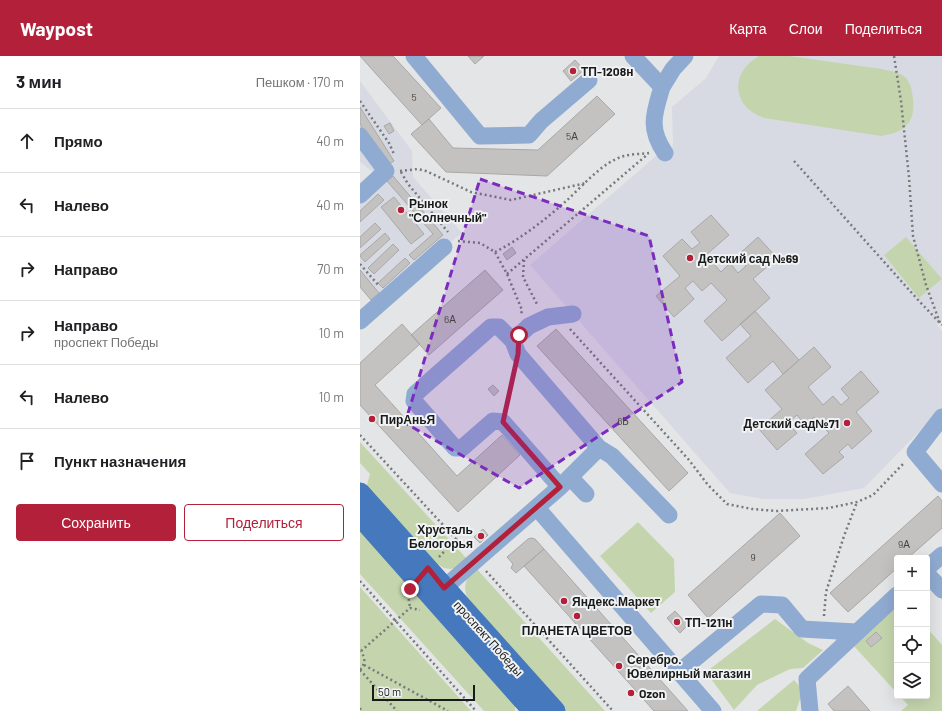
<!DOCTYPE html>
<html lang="ru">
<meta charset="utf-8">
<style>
:root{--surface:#fff;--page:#f2f2f2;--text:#202124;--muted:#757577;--line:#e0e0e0;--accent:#b32039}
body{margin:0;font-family:Barlow,sans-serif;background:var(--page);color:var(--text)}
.controls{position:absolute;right:12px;bottom:12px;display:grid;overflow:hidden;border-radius:4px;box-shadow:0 4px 16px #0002}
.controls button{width:36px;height:36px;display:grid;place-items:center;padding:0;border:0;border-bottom:1px solid var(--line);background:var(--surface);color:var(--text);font:20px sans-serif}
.scale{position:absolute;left:12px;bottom:10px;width:103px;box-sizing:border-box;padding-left:4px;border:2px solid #181919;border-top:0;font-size:11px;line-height:14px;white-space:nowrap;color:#181919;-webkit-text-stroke:3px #f1f2f4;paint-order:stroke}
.stop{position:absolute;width:12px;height:12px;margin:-9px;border:3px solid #b32039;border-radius:50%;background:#fff}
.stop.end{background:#b32039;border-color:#fff;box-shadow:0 1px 4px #0008}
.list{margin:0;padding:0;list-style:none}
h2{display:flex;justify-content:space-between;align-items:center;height:52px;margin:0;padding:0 16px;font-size:17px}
h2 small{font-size:13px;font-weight:400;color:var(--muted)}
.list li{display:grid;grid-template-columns:26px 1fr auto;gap:12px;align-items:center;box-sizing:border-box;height:64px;padding:0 16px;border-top:1px solid var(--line)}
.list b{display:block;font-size:15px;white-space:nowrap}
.list p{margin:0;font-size:13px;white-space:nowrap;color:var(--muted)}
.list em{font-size:13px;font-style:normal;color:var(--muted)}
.actions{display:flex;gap:8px;padding:12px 16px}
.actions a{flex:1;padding:9px 0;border:1px solid var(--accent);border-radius:4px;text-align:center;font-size:14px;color:var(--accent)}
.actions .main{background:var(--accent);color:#fff}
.icon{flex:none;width:22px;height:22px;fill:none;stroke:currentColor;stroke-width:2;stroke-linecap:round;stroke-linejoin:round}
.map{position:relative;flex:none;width:582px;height:655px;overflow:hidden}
header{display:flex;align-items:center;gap:24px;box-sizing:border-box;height:56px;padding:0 20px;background:var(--accent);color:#fff}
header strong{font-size:19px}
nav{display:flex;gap:22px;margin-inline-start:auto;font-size:14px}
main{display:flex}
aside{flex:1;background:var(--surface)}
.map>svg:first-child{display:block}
</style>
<header>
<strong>Waypost</strong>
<nav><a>Карта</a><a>Слои</a><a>Поделиться</a></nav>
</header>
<main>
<aside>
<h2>3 мин<small>Пешком · 170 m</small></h2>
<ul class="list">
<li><svg class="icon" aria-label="ahead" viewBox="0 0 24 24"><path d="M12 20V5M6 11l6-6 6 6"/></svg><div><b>Прямо</b></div><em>40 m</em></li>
<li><svg class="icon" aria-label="left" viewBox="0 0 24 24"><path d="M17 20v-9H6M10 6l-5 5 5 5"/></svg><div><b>Налево</b></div><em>40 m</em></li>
<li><svg class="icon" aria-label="right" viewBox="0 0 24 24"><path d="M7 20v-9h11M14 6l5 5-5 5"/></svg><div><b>Направо</b></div><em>70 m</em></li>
<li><svg class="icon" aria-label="right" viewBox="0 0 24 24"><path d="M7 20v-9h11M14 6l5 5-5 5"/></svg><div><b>Направо</b><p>проспект Победы</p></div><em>10 m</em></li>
<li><svg class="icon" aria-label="left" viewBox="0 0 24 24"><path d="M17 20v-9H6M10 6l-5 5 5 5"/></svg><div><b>Налево</b></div><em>10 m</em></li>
<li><svg class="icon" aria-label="arrive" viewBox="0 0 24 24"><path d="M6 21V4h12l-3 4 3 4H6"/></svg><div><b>Пункт назначения</b></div></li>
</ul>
<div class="actions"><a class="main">Сохранить</a><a>Поделиться</a></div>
</aside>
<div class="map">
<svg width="582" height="655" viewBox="0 0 582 655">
<rect width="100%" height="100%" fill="#e4e5e6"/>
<!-- built -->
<path fill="#d7dae3" d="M359,0H582V265L577,269L582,275V352L504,432L444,443H403L370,437L170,209L297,99L311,97L313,87L312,51L346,22Z
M0,25L52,95L53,121L102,177L16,244L0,231V130L14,117L0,106Z"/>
<!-- green -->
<path fill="#c4d5ad" d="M399,0H429L522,13C530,15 540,16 546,22C551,28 552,35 553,43C556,67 544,77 521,80L404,62C372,51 369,17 399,0Z
M546,181L582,223L559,242L524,199Z
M0,386L108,504L100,511L90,513L84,512L69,503L6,432L10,418L0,407Z
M278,466L314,503L315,536L291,557L240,500Z
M0,472L155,649V655H124L0,518Z
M116,512L245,655H204L108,543C102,529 106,523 116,512Z
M0,531L111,655H0Z
M537,547V637L492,588Z
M415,563L448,587L463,594L443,612L430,613L397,629L374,654L346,616Z
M567,572L582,589V655H541L548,649L540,640H567Z
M434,624L443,634L436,655H397Z"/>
<!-- building -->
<path fill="#c3c2c1" stroke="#a9a8a6" d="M0,0H33L81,52L62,69Z
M108,0H124L115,8Z
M215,4L224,14L211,25L203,15Z
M237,40L255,58L187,120L86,116L51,78L69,63L93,92L178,94Z
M0,51L34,105L26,110L0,68Z
M30,67L34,75L29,78L24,70Z
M33,120L83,179L54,204L49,199L73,178L27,125Z
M18,138L24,144L0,166V155Z
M34,141L64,178L51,188L21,151Z
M351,159L369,179L346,199L361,216L370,207L378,217L386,210L377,200L398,181L417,202L393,223L410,242L362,285L344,265L367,244L351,227L342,235L333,225L325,232L334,243L314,261L296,240L320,220L303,200L322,183L332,193L340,187L331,176Z
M15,167L21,173L0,192V181Z
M25,177L30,183L5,206L0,200V199Z
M33,188L39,194L14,218L8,212Z
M152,191L156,197L147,204L143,198Z
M45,202L50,207L23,232L18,227Z
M0,214L19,237L11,244L0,231Z
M125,214L143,234L69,299L51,279Z
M395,255L439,304L423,318L413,305L388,327L366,302L391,280L380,268Z
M42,268L60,288L15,329L97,420L142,379L160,399L98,456L0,349V307Z
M196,273L328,417L309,435L177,290Z
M454,291L471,311L448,331L463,349L473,340L481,349L489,342L481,333L501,315L519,336L496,356L512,375L492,393L488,388L479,396L484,401L463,418L445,398L469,377L454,361L445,369L437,359L428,367L437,377L417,394L399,373L422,353L405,334Z
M133,329L139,335L134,340L128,333Z
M578,440L582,445V472L548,502H537V512L488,556L470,537Z
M420,457L440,480L348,562L328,539Z
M123,473L128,479L120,487L114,481Z
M171,482L175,483L184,493L156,517L151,512L153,508L147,501L168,483Z
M184,493L328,655H294L164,510Z
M315,555L328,569L320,577L307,562Z
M516,576L522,582L511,591L506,585Z
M488,630L510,655H474L468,648Z"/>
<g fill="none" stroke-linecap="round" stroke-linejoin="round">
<!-- path -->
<path stroke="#787979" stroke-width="2.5" stroke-dasharray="2 3" stroke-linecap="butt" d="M534,0L541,45L549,121L553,180L566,229L580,267
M0,45L29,87L34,98
M434,105L559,245L582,269
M40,115L58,113L66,115L111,136L151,144L226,127
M41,116L48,128L88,176
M98,185L120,187L135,196L147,218L162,254L161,259
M135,196C159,184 185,164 205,146C222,131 242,106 264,100C272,98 281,98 289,97
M164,204L163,221L178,250
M0,208L19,230
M147,218L288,98
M210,273L329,404L348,429L367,448L392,453L416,455L469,452L497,446L513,439L544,407
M146,353L154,317
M0,379L96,483
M79,501L96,483L106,494
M126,515L253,655
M0,525L116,655
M48,538L50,552
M464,560L466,536L484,480L497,446
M1,595L50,552L60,554
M4,609L88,655
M0,614L37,655
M0,614C6,607 5,602 1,595
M0,652L1,655"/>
<!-- minor -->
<path stroke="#90abd1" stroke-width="17" d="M54,0L120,80L169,79L181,65L229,24
M273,0L302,31C294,58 288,72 305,97
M302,31L313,13L325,0
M0,80L26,115L0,139
M0,265L84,191
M153,285L169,270L188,261L213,258
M582,361L555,396L582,428
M210,421L226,438
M200,431L143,366L133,365L102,392H95L54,345L55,338L131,271H139L153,285L158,298L239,392L252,400L309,459
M177,452L353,655
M567,512L582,499
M567,518L582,534
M84,532L200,431L239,392
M319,616L401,548L422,549L442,573L496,576
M450,655L447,623L537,539"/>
<!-- major -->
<path stroke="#4578bd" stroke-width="21" d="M0,437L195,655
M0,460L173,655"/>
</g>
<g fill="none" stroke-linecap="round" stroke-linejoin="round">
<!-- route -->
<path stroke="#b32039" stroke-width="5" d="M50,533L68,512L84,532L200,431L143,366L158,298L159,279"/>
</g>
<!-- marked area -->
<path fill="#7b2cbf" fill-opacity="0.2" stroke="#7b2cbf" stroke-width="3" stroke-dasharray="8 5" stroke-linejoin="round" d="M120,123L289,180L322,326L159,432L45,367Z"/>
<!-- markers -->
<g fill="#b32039" stroke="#f1f2f4" stroke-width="1.5">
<circle cx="213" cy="15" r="4"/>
<circle cx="41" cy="154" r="4"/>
<circle cx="330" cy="202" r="4"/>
<circle cx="12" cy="363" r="4"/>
<circle cx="487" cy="367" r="4"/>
<circle cx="121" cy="480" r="4"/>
<circle cx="204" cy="545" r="4"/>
<circle cx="217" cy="560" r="4"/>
<circle cx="317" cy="566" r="4"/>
<circle cx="259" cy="610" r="4"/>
<circle cx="271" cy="637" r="4"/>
</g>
<g text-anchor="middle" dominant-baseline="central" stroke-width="4" stroke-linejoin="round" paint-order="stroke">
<!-- number labels -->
<g font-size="10" fill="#434343">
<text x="54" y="41">5</text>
<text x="212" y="80">5А</text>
<text x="90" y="263">6А</text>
<text x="263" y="365">6Б</text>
<text x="544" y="488">9А</text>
<text x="393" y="501">9</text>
</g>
<!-- poi labels -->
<g font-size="12" font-weight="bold" fill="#181919" stroke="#f1f2f4" text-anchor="start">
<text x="221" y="15">ТП-1208н</text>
<text x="49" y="147">Рынок<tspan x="49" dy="14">"Солнечный"</tspan></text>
<text x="338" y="202">Детский сад №69</text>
<text x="20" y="363">ПирАньЯ</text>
<text x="479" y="367" text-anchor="end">Детский сад№71</text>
<text x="113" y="473" text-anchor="end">Хрусталь<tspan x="113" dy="14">Белогорья</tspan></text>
<text x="212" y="545">Яндекс.Маркет</text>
<text x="325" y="566">ТП-1211н</text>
<text x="217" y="574" text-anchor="middle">ПЛАНЕТА ЦВЕТОВ</text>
<text x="267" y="603">Серебро.<tspan x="267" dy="14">Ювелирный магазин</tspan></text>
<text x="279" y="637">Ozon</text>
</g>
<!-- street labels -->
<g font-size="12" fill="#181919" stroke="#f1f2f4">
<text transform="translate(129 582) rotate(48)">проспект Победы</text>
</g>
</g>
</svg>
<div class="controls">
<button>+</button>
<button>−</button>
<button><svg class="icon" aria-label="locate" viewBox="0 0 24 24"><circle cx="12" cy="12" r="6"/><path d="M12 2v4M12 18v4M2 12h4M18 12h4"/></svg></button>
<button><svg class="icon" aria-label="layers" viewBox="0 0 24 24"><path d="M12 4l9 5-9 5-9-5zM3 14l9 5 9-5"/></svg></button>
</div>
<div class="scale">50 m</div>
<div class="stop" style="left:159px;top:279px"></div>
<div class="stop end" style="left:50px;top:533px"></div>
</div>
</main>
